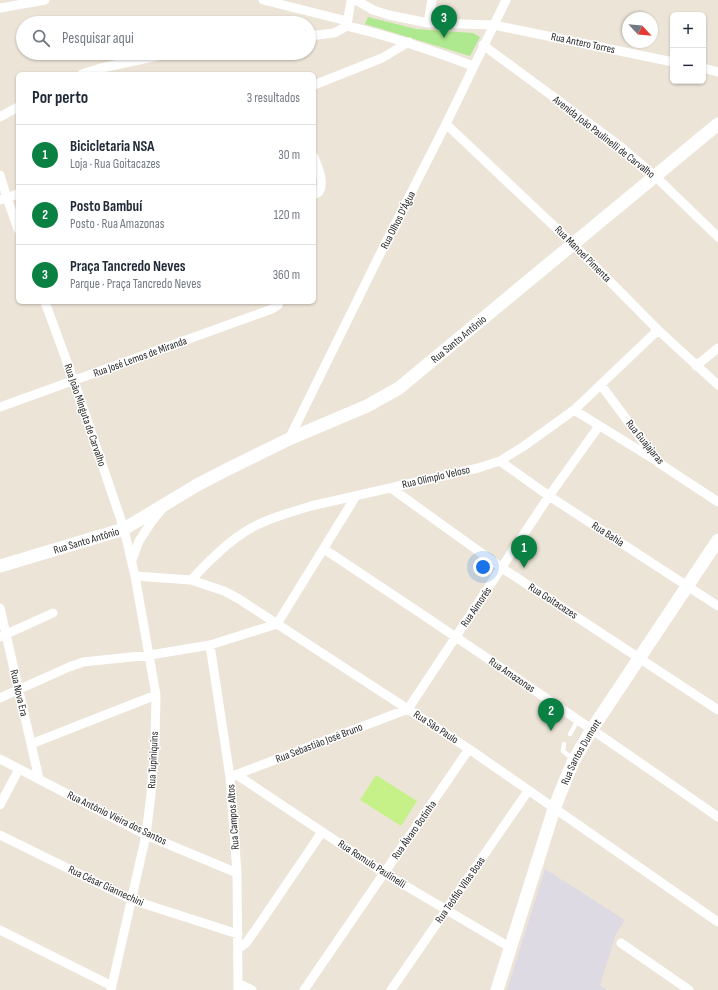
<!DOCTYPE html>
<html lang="pt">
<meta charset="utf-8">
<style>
:root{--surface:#fff;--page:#f6f6f7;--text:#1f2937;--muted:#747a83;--line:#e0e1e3;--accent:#0b8043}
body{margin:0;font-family:"Sofia Sans Condensed",sans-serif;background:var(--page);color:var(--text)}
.controls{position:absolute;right:12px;top:12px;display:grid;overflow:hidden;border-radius:6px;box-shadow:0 1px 3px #0004}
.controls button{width:36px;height:36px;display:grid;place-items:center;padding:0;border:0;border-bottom:1px solid var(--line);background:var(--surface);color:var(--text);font:20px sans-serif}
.compass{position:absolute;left:622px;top:12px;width:36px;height:36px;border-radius:50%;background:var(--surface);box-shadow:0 1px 3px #0004;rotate:116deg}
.you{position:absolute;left:483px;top:567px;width:14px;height:14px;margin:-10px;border:3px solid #fff;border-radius:50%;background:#1a73e8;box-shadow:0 0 0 6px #1a73e833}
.badge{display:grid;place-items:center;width:26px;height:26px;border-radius:50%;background:var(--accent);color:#fff;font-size:13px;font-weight:700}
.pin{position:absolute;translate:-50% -33px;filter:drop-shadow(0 1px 2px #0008)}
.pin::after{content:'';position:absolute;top:21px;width:14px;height:12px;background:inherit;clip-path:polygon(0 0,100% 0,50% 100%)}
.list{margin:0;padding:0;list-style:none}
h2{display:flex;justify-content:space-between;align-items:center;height:52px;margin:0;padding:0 16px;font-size:17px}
h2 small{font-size:13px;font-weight:400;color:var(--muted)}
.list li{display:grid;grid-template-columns:26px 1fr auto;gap:12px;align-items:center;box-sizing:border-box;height:60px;padding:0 16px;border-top:1px solid var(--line)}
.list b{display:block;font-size:15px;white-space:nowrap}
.list p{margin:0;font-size:13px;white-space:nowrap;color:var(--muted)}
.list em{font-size:13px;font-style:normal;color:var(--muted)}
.icon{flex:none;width:22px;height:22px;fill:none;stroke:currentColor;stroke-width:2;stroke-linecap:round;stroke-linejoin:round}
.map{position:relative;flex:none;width:718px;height:990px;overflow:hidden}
.search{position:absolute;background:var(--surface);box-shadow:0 1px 3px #0004;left:16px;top:16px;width:300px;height:44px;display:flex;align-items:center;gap:10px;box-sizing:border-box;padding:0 14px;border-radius:22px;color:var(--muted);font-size:15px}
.panel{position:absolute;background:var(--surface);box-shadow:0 1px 3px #0004;left:16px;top:72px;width:300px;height:232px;border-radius:6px}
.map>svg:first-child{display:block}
</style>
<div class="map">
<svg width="718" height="990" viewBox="0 0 718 990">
<rect width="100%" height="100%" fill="#ede4d8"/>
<!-- industrial -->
<path fill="#dddae4" d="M545,869L625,920L616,934L600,985L607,990H507Z"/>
<!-- green -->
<path fill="#aee98f" d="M368,17L416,29L473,33L480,37L470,56L365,24Z"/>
<!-- pitch -->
<path fill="#c6f189" d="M376,775L417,801L401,826L360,800Z"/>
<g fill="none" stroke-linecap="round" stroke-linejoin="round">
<!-- lane -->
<path stroke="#fff" stroke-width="4.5" d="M570,734L578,720
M564,744L563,751L573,759"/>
<!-- street -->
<path stroke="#fff" stroke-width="9" d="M263,0L347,21
M356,0L373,10L389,15L428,23L494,25L673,62
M0,8L45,0
M428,23L432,0
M347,25L351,0
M347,26C390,36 431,50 473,66
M309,36L334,33L347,26
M483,45L616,143L655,176L718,237
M703,68L718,72
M82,74L101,68L172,53
M314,85L382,58L409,42
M0,117L18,107
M446,124L573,244L658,330L718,385
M314,157C318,168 325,181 319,192L314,195
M0,175L7,198L18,229
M0,200L18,194
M45,302L74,381L124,529L135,576L156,695L155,742L151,794L146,835L111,990
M696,366L718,348
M601,385L659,463L718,502
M0,407L272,309L278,305L279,302
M574,410L655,460
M289,439L387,240L446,124L506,0
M500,461L549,496L718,606
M391,488L502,568L718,710
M324,549C457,637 588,726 718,817
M132,560L139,541L152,521L162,509
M135,576L191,580L224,591L239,599L469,749L718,922
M191,580C210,560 230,539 255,526C272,517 292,512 311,506L478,468L500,461L524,446L574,410L658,330
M0,608L39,779
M277,624L356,496
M0,637L53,613
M210,645L230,777L237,873L238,990
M0,698L69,667L83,662L150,655L210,645L277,624
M31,744L156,695
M0,759L146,835L237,873
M237,775L384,873L511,948
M230,777L408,709L549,496L599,426
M0,805L19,769
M0,835L132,900L238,934
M0,930L112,986
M621,943L689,990
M238,949L246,943L256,929L322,832
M238,983L252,990
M304,990L469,749
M391,990L528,791"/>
<!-- secondary -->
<g stroke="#fff" stroke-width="13">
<path id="s1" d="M0,566L124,529L197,485L228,469L289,439L367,406L399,388L718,124"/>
<path id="s2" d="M497,990L554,809L565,781L574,760L592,729L718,540"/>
</g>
</g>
<g text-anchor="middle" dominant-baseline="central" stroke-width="3" stroke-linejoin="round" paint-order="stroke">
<!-- street labels -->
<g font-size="11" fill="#282828" stroke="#fff">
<text transform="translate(583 43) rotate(12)">Rua Antero Torres</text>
<text transform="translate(604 137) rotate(38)">Avenida João Paulinelli de Carvalho</text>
<text transform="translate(398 220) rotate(-63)">Rua Olhos D'Água</text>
<text transform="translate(583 254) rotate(45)">Rua Manoel Pimenta</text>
<text stroke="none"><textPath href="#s1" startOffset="516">Rua Santo Antônio</textPath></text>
<text transform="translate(140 357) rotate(-20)">Rua José Lemos de Miranda</text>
<text transform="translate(85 415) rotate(71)">Rua João Minguta de Carvalho</text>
<text transform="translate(645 442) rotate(51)">Rua Guajajaras</text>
<text transform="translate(436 477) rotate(-13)">Rua Olímpio Veloso</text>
<text transform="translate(608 534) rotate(33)">Rua Bahia</text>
<text stroke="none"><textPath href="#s1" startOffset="90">Rua Santo Antônio</textPath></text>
<text transform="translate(553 601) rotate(33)">Rua Goitacazes</text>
<text transform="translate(476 607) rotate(-56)">Rua Aimorés</text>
<text transform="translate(512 675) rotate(34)">Rua Amazonas</text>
<text transform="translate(19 693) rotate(77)">Rua Nova Era</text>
<text transform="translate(436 727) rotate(33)">Rua São Paulo</text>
<text transform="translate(319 743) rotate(-21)">Rua Sebastião José Bruno</text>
<text stroke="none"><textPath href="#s2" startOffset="253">Rua Santos Dumont</textPath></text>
<text transform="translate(153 760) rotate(-87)">Rua Tupiniquins</text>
<text transform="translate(233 817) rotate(-94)">Rua Campos Altos</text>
<text transform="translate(117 818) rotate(26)">Rua Antônio Vieira dos Santos</text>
<text transform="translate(414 830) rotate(-55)">Rua Álvaro Botinha</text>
<text transform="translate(372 864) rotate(33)">Rua Romulo Paulinelli</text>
<text transform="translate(106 886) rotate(25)">Rua César Giannechini</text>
<text transform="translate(460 890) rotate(-55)">Rua Teófilo Vilas Boas</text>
</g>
</g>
</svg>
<div class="controls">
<button>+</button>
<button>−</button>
</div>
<svg class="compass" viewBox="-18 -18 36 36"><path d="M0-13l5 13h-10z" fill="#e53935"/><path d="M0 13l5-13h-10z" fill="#747a83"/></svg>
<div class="you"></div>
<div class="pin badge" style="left:524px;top:568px">1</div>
<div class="pin badge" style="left:551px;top:731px">2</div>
<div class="pin badge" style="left:444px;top:38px">3</div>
<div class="search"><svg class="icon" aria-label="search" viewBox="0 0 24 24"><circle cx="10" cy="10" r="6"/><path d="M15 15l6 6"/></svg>Pesquisar aqui</div>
<section class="panel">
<h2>Por perto<small>3 resultados</small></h2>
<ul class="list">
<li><span class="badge">1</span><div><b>Bicicletaria NSA</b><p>Loja · Rua Goitacazes</p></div><em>30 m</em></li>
<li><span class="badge">2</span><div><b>Posto Bambuí</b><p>Posto · Rua Amazonas</p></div><em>120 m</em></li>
<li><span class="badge">3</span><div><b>Praça Tancredo Neves</b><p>Parque · Praça Tancredo Neves</p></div><em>360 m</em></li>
</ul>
</section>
</div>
